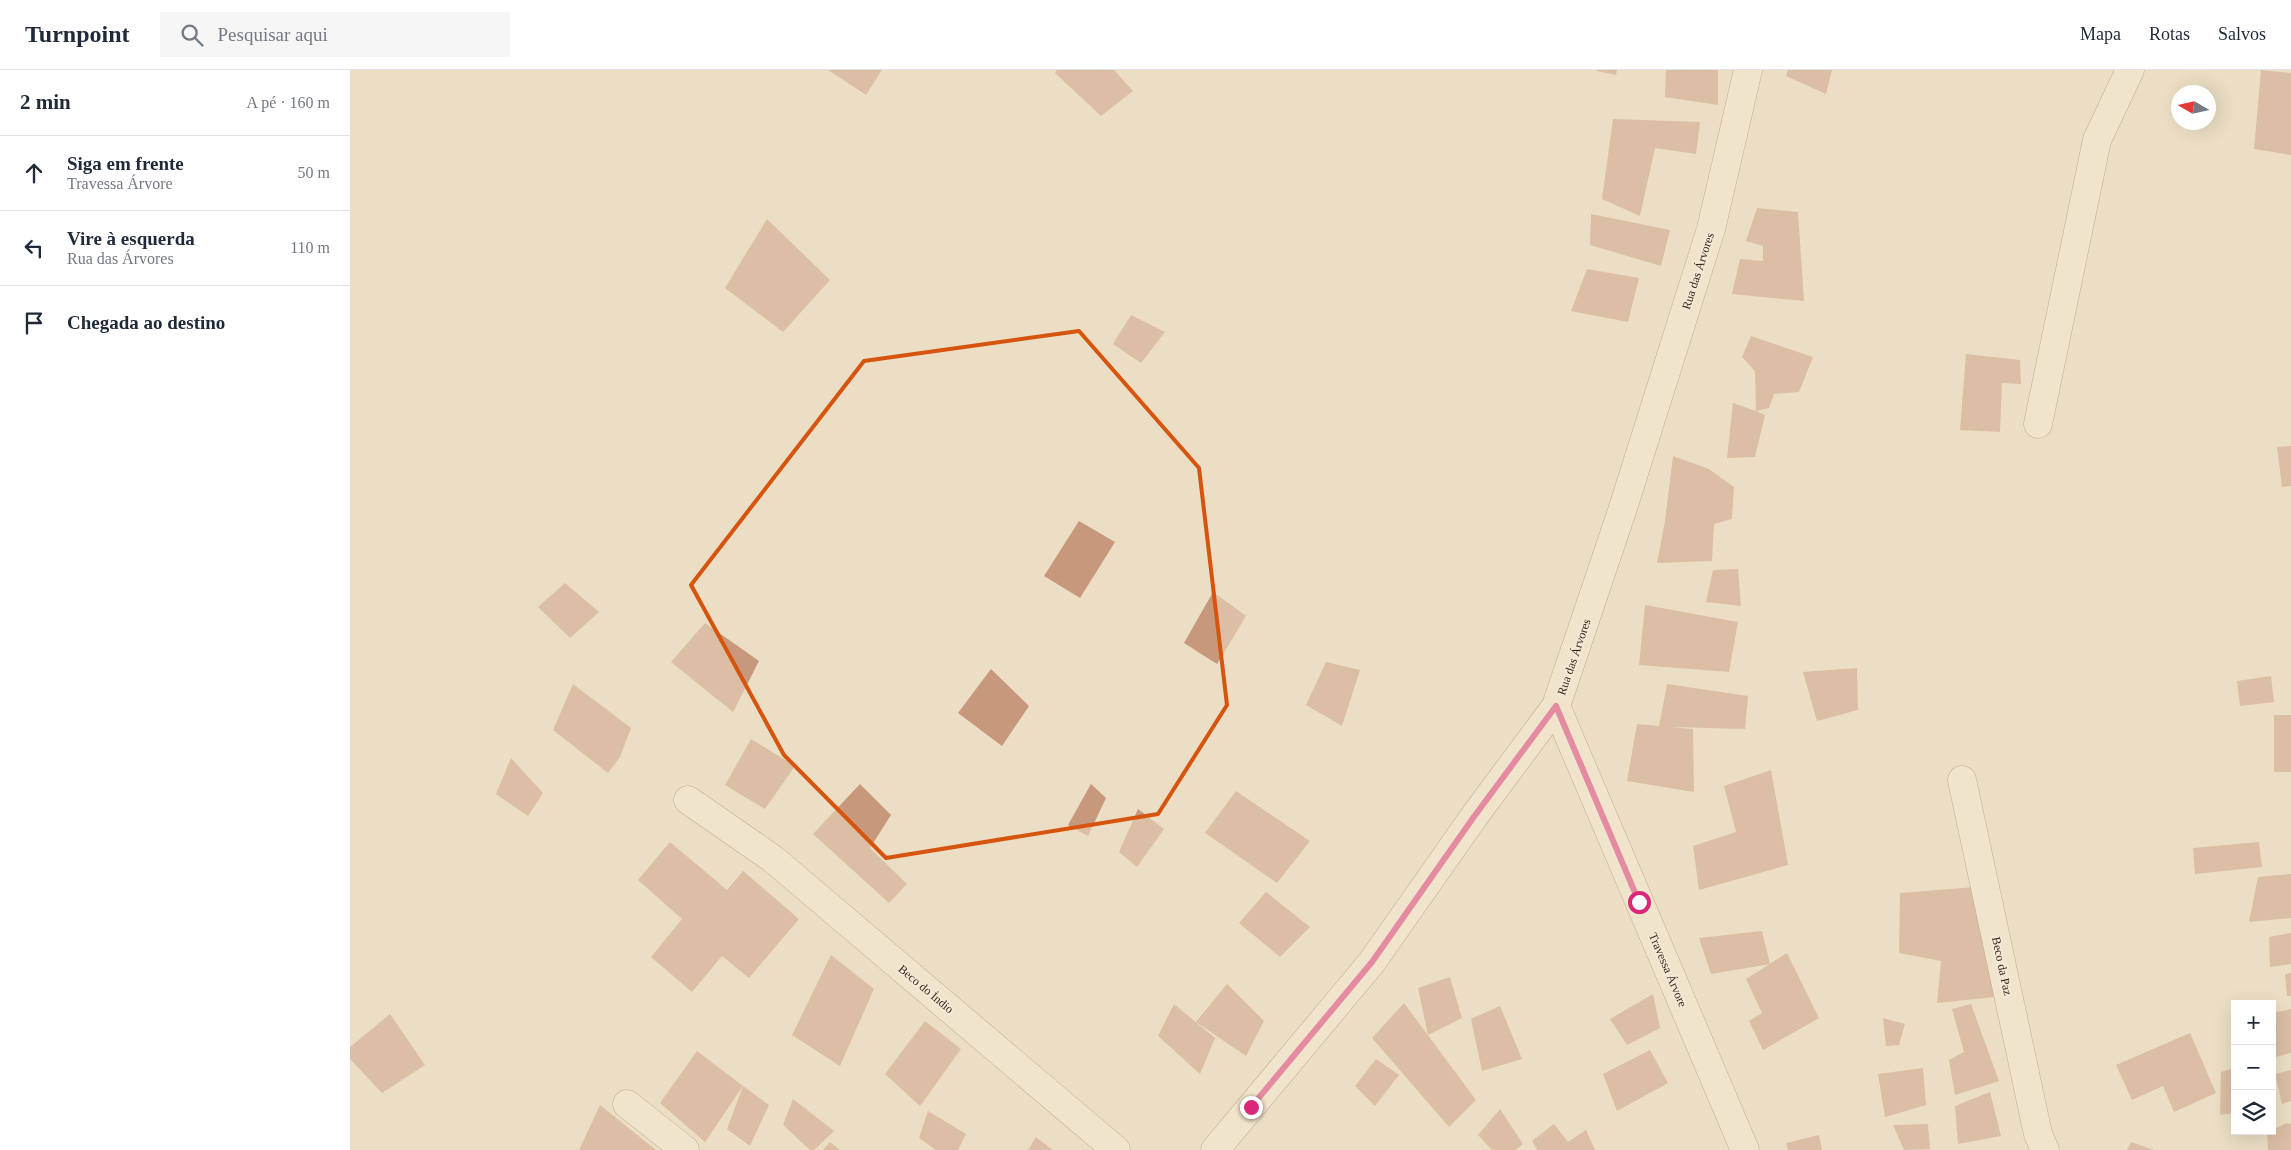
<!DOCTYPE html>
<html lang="pt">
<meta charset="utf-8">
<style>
:root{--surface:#fff;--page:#f6f6f7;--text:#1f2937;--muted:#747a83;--line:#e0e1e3}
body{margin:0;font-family:"Times New Roman",serif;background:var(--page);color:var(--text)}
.controls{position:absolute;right:15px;bottom:15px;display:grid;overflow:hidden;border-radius:0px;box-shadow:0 5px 20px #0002}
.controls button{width:45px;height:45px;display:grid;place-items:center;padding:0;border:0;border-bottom:1px solid var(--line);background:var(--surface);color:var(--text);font:25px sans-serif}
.compass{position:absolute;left:1821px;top:15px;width:45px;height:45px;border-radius:50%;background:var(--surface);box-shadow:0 5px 20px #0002;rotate:279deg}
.stop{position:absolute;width:15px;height:15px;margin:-11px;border:4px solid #db2777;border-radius:50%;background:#fff}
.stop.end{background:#db2777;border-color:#fff;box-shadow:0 1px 5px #0008}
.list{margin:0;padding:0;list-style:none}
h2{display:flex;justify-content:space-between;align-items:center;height:65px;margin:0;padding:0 20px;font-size:21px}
h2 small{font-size:16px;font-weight:400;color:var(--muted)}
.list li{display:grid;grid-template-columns:32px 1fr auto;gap:15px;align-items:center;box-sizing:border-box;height:75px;padding:0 20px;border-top:1px solid var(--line)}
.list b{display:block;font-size:19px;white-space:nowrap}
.list p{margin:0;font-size:16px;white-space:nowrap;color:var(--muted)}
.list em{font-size:16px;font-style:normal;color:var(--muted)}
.icon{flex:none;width:28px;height:28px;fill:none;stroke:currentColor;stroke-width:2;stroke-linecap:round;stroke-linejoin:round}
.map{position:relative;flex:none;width:1941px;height:1080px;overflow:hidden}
header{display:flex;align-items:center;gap:30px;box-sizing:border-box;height:70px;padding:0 25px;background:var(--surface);border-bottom:1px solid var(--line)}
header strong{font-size:24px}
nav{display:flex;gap:28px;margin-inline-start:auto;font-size:18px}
.search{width:350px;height:45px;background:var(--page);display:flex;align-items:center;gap:12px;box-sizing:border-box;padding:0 18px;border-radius:0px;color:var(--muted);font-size:19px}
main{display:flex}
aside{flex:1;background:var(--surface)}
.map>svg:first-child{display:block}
</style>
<header>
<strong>Turnpoint</strong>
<div class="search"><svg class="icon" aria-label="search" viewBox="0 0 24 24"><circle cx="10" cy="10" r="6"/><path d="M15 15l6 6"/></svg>Pesquisar aqui</div>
<nav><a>Mapa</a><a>Rotas</a><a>Salvos</a></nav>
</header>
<main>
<aside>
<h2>2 min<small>A pé · 160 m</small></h2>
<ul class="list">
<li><svg class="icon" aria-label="ahead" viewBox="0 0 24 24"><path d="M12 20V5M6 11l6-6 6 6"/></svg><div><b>Siga em frente</b><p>Travessa Árvore</p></div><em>50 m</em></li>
<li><svg class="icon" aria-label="left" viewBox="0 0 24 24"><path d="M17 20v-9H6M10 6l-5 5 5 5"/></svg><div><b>Vire à esquerda</b><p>Rua das Árvores</p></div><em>110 m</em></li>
<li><svg class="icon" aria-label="arrive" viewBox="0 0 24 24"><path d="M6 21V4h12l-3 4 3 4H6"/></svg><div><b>Chegada ao destino</b></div></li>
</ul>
</aside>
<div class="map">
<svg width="1941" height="1080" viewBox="0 0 1941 1080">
<rect width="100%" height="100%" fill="#ebdec4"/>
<!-- building -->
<path fill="#c7987c" d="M478,0H532L516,25Z
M707,0H764L783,21L751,46L705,3Z
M1247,0H1267L1266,5L1247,1Z
M1316,0H1368V35L1315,27Z
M1438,0H1482L1476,24L1436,6Z
M1911,0L1941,3V85L1904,79Z
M1263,49L1350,52L1346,84L1305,78L1290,146L1252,129Z
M1407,138L1448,142L1454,231L1382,224L1390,189L1413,191V176L1396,171Z
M1241,144L1320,160L1311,196L1240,175Z
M417,149L480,210L433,262L375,218Z
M1237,199L1289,208L1278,252L1221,241Z
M781,245L815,262L791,293L763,274Z
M1401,266L1463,287L1449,322L1424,324L1419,338L1406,341L1415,345L1405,387L1377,388L1383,333L1406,341L1405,301L1392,287Z
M1616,284L1670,290L1671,314L1652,313L1650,362L1610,360Z
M1941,376V416L1932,417L1927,377Z
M1323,386L1359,399L1384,417L1382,449L1364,454L1362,491L1307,493L1315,451Z
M729,451L765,472L730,528L694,506Z
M1388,499L1391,536L1356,532L1363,500Z
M215,513L249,542L220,568L188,537Z
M863,522L896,546L867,594L834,573Z
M1295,535L1388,552L1379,602L1289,595Z
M355,553L409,591L383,642L321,592Z
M976,592L1010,600L992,656L956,635Z
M1507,598L1508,640L1467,651L1453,602Z
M641,599L679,636L652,676L608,643Z
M1921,606L1924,632L1890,636L1887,611Z
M223,614L281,658L270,687L258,703L203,660Z
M1317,614L1398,626L1395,659L1321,657L1343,659L1344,722L1277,711L1287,654L1309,656Z
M1924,645H1941V702H1924Z
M401,669L445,696L415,739L375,715Z
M161,688L193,723L178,746L146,724Z
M1421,700L1438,795L1349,820L1343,776L1386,762L1374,716Z
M510,714L541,745L520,778L557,814L539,833L463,764Z
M741,714L756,728L738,766L718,755Z
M886,721L960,771L927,813L855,763Z
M788,739L814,759L787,797L769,782Z
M320,772L377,820L393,801L449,849L399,908L372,886L342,922L301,887L332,849L288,810Z
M1909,772L1912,797L1845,804L1843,778Z
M1941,804V848L1899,852L1908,807Z
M1625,817L1645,927L1587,933L1591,891L1549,883L1550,823Z
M916,822L960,857L930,887L889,853Z
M1412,861L1420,894L1361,904L1349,868Z
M1941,863V894L1920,897L1919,867Z
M1437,883L1469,948L1413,980L1399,951L1412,943L1396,909Z
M481,885L524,919L490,996L442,965Z
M1941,903V926H1937L1935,904Z
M1100,907L1112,948L1078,965L1068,918Z
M877,914L914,951L896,986L846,952Z
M1303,924L1310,958L1277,975L1260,949Z
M1054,933L1126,1030L1099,1057L1022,968Z
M824,934L865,968L850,1004L808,966Z
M1621,934L1649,1011L1605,1025L1599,990L1614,982L1602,939Z
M1150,936L1172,989L1132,1001L1121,949Z
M1941,939V983L1922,988V943Z
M40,944L75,995L32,1023L0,989V977Z
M1533,948L1555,954L1549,975L1536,976Z
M575,951L611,979L570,1036L535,1004Z
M1840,963L1866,1023L1824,1042L1813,1016L1782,1030L1766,995Z
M1300,980L1318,1013L1267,1041L1253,1004Z
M347,981L393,1016L355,1072L310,1033Z
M1026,989L1049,1005L1025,1036L1005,1016Z
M1573,998L1576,1035L1535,1047L1528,1004Z
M1885,998V1043L1870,1045L1871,1002Z
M1941,1000V1031L1932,1034L1925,1004Z
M393,1016L419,1035L400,1076L377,1059Z
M1640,1022L1651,1066L1608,1074L1605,1036Z
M443,1029L484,1061L464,1080H460L433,1055Z
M250,1035L306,1080H229Z
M1150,1039L1173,1074L1165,1080H1142L1128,1065Z
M578,1041L616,1064L608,1080H586L569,1068Z
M1936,1053L1941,1054V1080H1918L1917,1063Z
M1204,1054L1218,1072L1236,1060L1245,1080H1187L1182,1071Z
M1578,1054L1580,1079L1554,1080L1543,1055Z
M1469,1065L1472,1080H1438L1436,1073Z
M686,1067L703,1080H678Z
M480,1072L490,1080H473Z
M1781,1072L1804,1080H1777Z"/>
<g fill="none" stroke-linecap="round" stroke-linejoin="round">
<defs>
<path id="minor" d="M1688,354L1747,70L1780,0
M1206,636L1395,1080
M1612,710L1688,1064L1695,1080
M338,730L423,789L766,1080
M277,1034L335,1080
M865,1080L1022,892L1123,748L1206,636L1272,441L1361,159L1398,0"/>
</defs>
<!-- minor casing -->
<use href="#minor" stroke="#84705b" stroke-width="29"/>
<!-- minor -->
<use href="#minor" stroke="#f6ecd6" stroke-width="28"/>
</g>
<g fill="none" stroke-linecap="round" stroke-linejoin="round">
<!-- route -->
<path stroke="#db2777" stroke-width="6" d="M901,1037L1022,892L1123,748L1206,636L1289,832"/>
</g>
<!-- marked area -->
<path d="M0 0H1941V1080H0ZM729,261L849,398L877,635L808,744L536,788L434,685L341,515L514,291Z" fill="#ebdec4" fill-opacity=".55" fill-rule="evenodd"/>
<path fill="none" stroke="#d6540e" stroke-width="4" stroke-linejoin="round" d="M729,261L849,398L877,635L808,744L536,788L434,685L341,515L514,291Z"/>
<g text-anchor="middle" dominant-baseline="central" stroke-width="4.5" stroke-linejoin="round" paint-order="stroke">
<!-- street labels -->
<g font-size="12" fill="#35291f" stroke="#f3e8d3">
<text transform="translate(1348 201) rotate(-72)">Rua das Árvores</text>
<text transform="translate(1224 587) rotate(-71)">Rua das Árvores</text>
<text transform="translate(1652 896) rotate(78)">Beco da Paz</text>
<text transform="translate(1318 900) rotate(67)">Travessa Árvore</text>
<text transform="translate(576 919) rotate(40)">Beco do Índio</text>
</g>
</g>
</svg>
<div class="controls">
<button>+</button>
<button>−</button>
<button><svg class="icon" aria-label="layers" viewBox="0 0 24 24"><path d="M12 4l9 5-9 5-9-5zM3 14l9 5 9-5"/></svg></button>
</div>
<svg class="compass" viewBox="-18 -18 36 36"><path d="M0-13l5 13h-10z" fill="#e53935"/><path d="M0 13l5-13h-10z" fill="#747a83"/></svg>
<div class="stop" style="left:1289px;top:832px"></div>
<div class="stop end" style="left:901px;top:1037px"></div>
</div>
</main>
